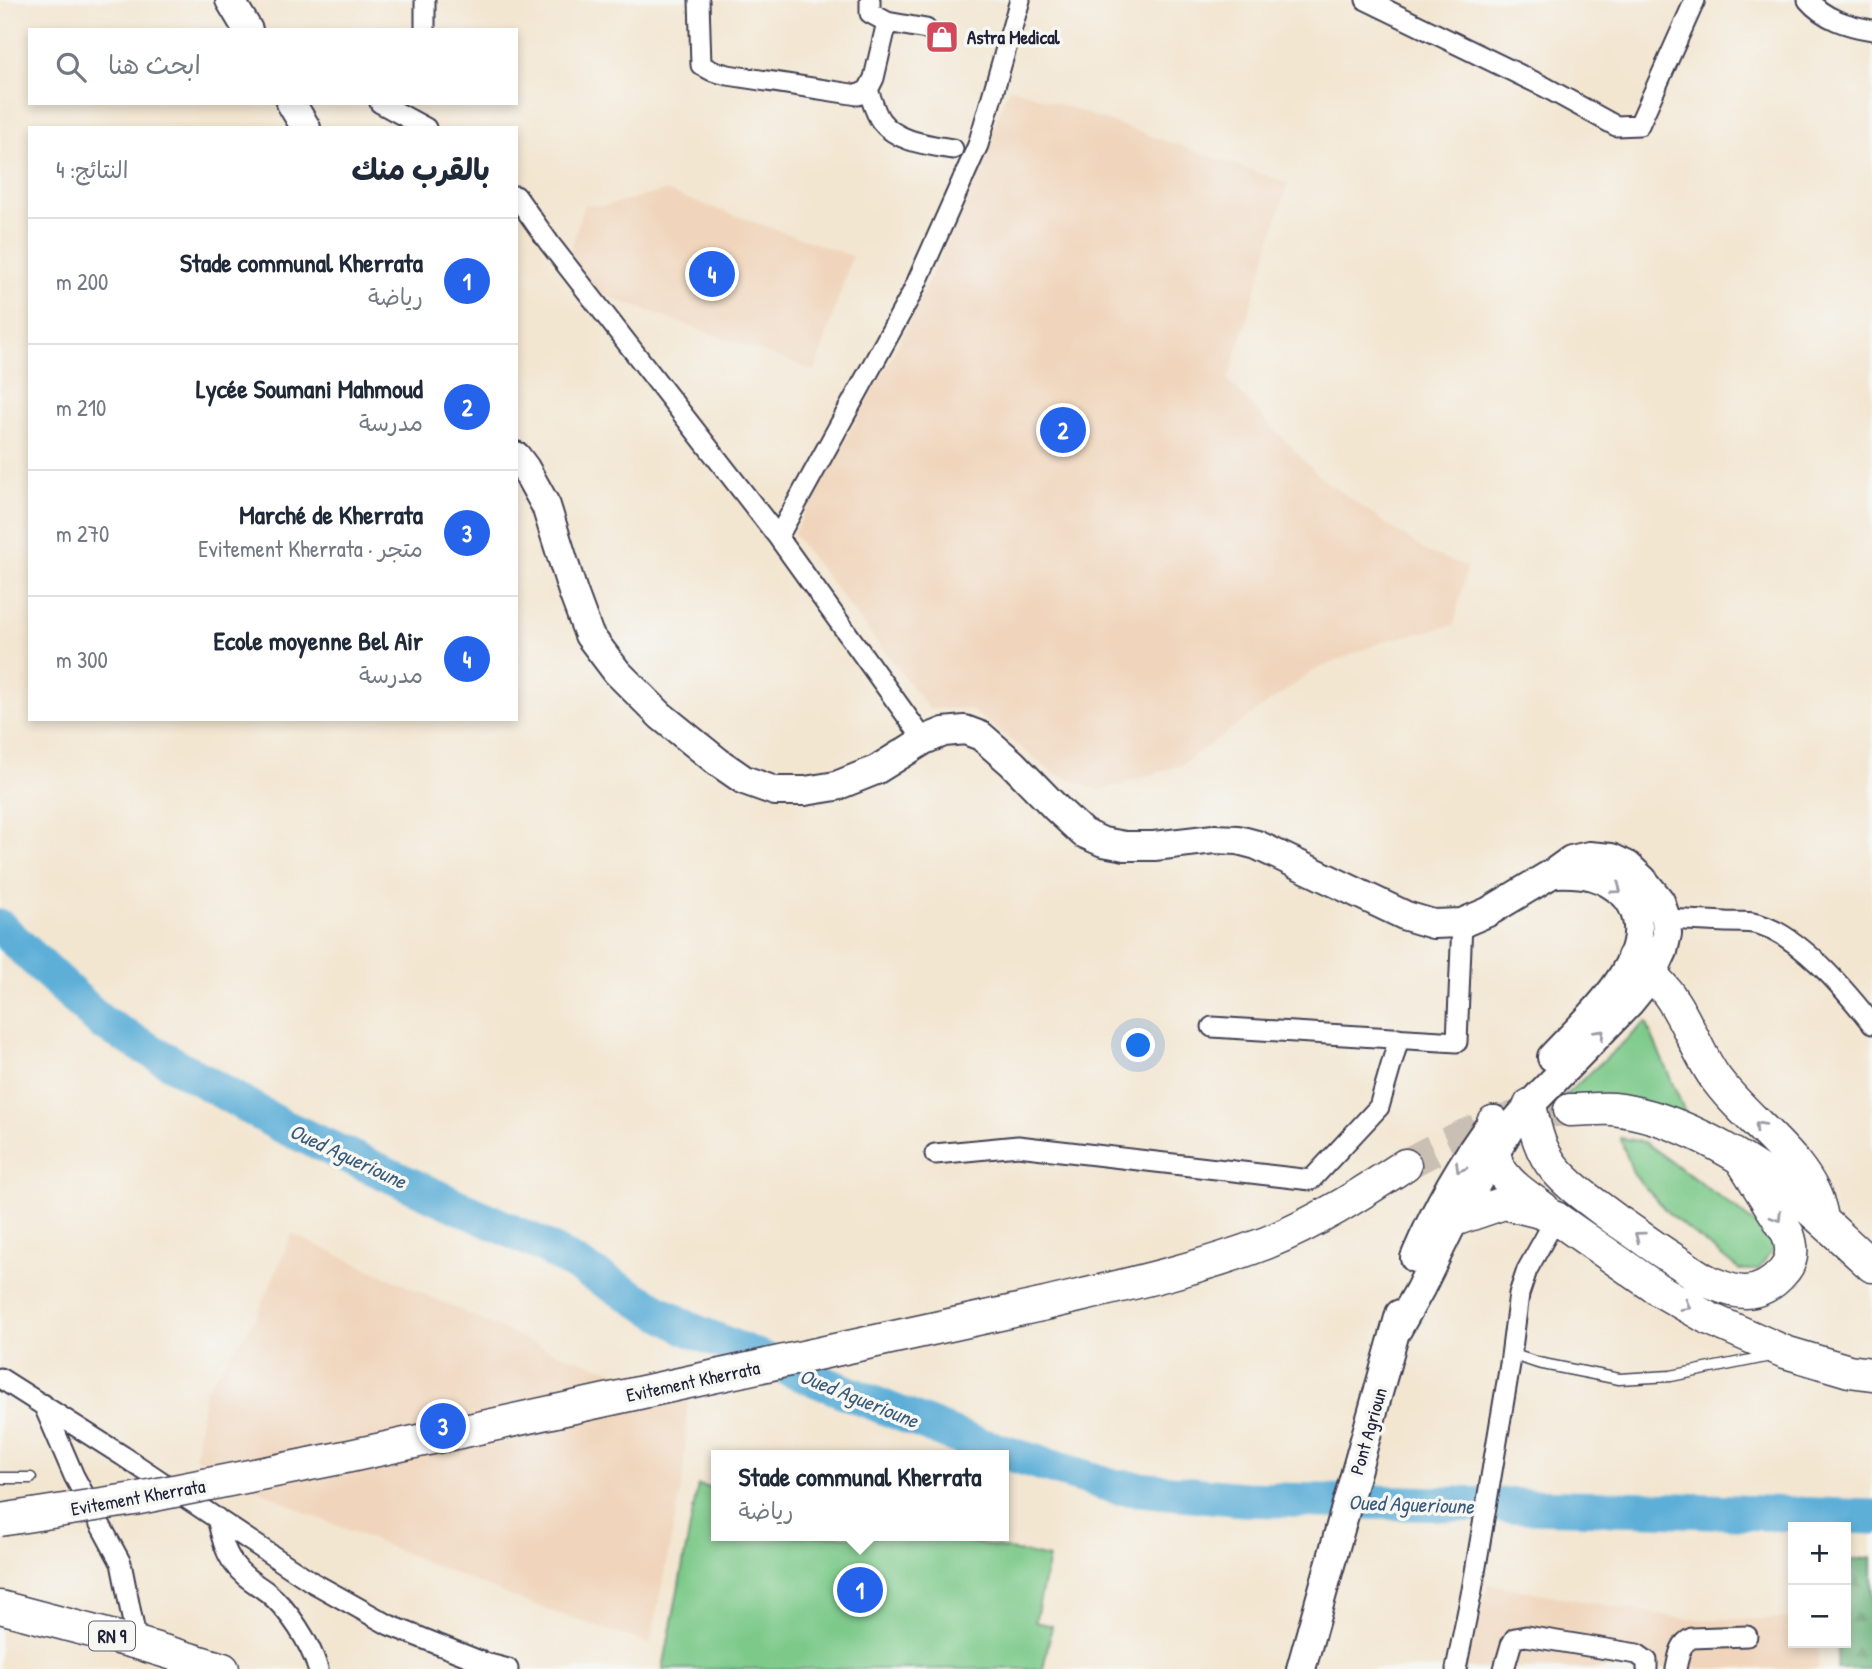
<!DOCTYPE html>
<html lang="ar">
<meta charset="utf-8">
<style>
:root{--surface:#fff;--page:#f2f2f3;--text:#1f2937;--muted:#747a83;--line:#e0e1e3;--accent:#2563eb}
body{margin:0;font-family:"Patrick Hand","Playpen Sans Arabic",sans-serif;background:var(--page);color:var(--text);direction:rtl}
.controls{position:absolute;right:21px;bottom:21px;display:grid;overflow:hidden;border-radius:0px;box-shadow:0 4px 10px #0003}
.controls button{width:63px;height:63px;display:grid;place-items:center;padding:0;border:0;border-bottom:2px solid var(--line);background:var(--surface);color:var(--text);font:35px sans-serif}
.you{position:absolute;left:1139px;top:1046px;width:24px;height:24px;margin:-18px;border:5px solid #fff;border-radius:50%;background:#1a73e8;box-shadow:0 0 0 10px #1a73e833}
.badge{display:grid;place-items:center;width:46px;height:46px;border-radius:50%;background:var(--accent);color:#fff;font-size:23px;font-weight:700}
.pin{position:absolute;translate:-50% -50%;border:4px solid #fff;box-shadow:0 2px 7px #0006}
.popup{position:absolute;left:711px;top:1450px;width:298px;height:91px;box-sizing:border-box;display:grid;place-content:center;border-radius:0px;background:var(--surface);filter:drop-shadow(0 2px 5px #0005);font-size:23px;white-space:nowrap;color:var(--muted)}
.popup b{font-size:26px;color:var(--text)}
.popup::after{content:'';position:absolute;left:50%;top:100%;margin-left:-14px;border:14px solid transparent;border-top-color:var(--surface)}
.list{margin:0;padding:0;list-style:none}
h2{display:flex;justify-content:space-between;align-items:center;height:91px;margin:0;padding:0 28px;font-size:30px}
h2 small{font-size:23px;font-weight:400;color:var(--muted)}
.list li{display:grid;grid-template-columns:46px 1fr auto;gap:21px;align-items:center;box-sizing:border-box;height:126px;padding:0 28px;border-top:2px solid var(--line)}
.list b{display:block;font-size:26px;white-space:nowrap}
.list p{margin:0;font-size:23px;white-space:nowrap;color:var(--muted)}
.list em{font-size:23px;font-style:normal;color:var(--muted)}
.icon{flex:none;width:38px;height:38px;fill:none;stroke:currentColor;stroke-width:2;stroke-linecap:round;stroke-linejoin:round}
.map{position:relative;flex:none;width:1872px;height:1669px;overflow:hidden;direction:ltr}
.search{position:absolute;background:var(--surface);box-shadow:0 4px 10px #0003;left:28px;top:28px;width:490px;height:77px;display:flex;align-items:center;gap:18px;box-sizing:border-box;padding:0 24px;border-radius:0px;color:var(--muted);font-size:26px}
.panel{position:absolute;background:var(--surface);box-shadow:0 4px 10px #0003;left:28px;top:126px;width:490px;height:595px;border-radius:0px;direction:rtl}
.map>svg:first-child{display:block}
</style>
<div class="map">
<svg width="1872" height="1669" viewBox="0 0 1872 1669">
<defs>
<pattern id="forest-firs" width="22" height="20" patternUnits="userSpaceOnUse" patternTransform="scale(1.75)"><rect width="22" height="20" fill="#64ad75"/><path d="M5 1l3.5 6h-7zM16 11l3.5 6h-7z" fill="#528c61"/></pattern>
</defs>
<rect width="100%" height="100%" fill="#f6f6f2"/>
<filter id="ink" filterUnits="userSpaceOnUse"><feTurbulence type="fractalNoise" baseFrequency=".0143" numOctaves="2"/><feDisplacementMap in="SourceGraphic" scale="14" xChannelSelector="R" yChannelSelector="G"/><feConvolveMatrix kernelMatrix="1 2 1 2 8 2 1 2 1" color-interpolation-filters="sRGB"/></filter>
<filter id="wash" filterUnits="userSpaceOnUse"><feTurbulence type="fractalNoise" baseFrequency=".00686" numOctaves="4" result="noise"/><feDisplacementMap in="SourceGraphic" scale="28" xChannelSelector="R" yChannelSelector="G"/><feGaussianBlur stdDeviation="1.57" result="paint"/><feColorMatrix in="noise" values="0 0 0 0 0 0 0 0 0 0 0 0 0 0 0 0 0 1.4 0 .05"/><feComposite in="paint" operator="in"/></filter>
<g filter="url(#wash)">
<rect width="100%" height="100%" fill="#f3e6d1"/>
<!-- built -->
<path fill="#f0d5bc" d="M1009,87L1288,183L1228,381L1321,478L1427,552L1467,567L1454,625L1384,641L1315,670L1181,765L1101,791L1051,772L969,708L929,709L793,534L898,345L953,230Z
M665,191L852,256L815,371L587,289L568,259L584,204L603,206Z
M292,1234L550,1351L688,1394L683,1481L650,1644L530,1604L306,1513L195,1458L205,1390L257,1316Z
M1488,1584L1685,1619H1793V1643H1819L1817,1669H1466Z"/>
<!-- green -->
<path fill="#7bc989" stroke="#4e7662" stroke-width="2" d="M1646,1022L1687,1117L1560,1100Z
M1620,1138L1644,1142L1735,1208L1778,1242L1758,1270H1739L1669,1214L1634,1175Z
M698,1485L716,1489V1536H942L1049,1558L1035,1622L1052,1626L1043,1669H663Z"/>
<!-- forest -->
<path fill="url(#forest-firs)" stroke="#436858" stroke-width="2" d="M1872,1557V1669H1837L1838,1643H1846V1561Z"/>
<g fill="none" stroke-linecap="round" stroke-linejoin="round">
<!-- river -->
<path stroke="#5dafd8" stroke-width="35" d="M0,927L101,1022L280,1125L540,1244L689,1329L968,1441L1117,1487L1244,1499L1653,1509L1872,1517"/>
</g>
</g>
<g filter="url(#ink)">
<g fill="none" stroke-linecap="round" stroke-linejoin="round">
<!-- primary-tunnel -->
<path stroke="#c9bfb3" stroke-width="32" stroke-dasharray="32 16" stroke-linecap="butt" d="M1405,1165C1446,1143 1490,1120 1537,1112C1548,1111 1559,1111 1570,1110"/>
<defs>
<path id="lane" d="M1511,1354L1538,1363L1619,1379L1671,1376L1771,1356
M0,1478H31"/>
<path id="street" d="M425,0V30
M699,0L701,65L712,71L728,75L858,95L868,90L874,78L887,22L926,29
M870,0V13L887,22
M1366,0L1545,87L1616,126L1639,125L1695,0
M1808,0C1824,19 1848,26 1872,30
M868,90C872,100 875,113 881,121C897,142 929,145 953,149
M380,103L426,128
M516,196L550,244L778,537
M924,740L778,537L912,293L978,145L1020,0
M1666,919C1686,920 1706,921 1726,922C1735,922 1745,922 1753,923C1795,930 1847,992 1872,1024
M1212,1027L1457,1042L1462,923
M935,1154L1018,1146L1311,1180L1379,1107L1399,1038
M0,1378L123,1456L312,1582L389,1625L485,1663L508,1669
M43,1404L74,1476L121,1563L137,1643
M217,1518C221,1534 224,1551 234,1564C243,1577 255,1583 267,1592C289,1610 310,1642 318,1669
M1456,1669L1472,1590L1510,1364L1519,1294L1527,1270L1556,1218
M1504,1669L1511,1645L1515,1638L1526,1636L1637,1654L1647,1661V1669
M1676,1669C1679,1656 1679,1644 1692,1638L1747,1636"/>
<path id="secondary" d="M230,0L248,30
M291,103L306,128
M516,456L525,468L546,506L573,592L589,635L617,672L661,716L718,762L744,780L775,791H805L836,786L876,770L924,740L944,732L965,730L981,736L1012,763L1056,808L1083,833L1103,842L1125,846H1154L1214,839L1238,840L1257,845L1406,916L1433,924L1462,923L1488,912L1553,873L1571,860L1589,856L1611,858L1628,866L1643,880L1660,901L1666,919L1667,934L1663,951L1652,975L1630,1002L1530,1105L1510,1128L1454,1220L1420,1289L1397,1330
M1552,1057C1582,1024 1648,968 1637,919C1635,910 1632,902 1625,895C1603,875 1585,872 1556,873
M1415,1258C1436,1208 1461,1163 1494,1120
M1301,1669L1400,1314"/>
<path id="primary" d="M1633,958C1647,971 1663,984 1673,1001C1689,1025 1698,1053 1714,1076C1745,1121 1809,1158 1821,1213
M1530,1105C1535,1128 1539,1150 1555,1169C1572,1189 1595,1204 1616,1220C1637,1234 1656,1249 1678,1262C1690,1270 1701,1279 1714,1284C1724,1288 1735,1292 1745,1292C1759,1292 1773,1284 1782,1273C1793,1262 1793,1248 1788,1234L1741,1159
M1570,1110C1584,1110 1599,1108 1613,1109C1675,1116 1739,1154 1788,1191C1817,1214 1844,1241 1872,1266
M1493,1122C1488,1170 1507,1182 1543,1208
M1454,1220L1504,1203L1536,1211L1556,1218L1659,1290L1708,1318L1785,1352L1849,1371L1872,1374
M1041,1305C1116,1287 1193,1271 1266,1243C1316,1223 1361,1194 1405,1165
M0,1607L137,1643L223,1669"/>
</defs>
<!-- lane casing -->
<use href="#lane" stroke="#413f52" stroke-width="13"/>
<!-- street casing -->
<use href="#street" stroke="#413f52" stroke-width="23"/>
<!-- secondary casing -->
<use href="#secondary" stroke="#413f52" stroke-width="32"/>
<!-- primary casing -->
<use href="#primary" stroke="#413f52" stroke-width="35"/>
<!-- lane -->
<use href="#lane" stroke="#fff" stroke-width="10"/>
<!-- street -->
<use href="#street" stroke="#fff" stroke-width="19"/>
<!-- secondary -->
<use href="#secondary" stroke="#fff" stroke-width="28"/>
<!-- primary -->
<use href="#primary" stroke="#fff" stroke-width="32"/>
<defs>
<path id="primary-bridge" d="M0,1520L134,1499L350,1456L1041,1305"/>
</defs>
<!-- primary-bridge casing -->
<use href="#primary-bridge" stroke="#413f52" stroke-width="35" stroke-linecap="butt"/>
<!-- primary-bridge -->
<use href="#primary-bridge" stroke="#fff" stroke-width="32"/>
</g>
<!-- one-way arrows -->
<defs><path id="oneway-chevron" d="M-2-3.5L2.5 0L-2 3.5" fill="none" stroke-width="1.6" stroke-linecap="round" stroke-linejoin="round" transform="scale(1.75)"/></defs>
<g stroke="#9c9ca7">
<use href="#oneway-chevron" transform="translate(1617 889) rotate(37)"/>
<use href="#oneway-chevron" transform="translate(1600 1034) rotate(-46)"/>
<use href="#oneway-chevron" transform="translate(1759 1126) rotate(-133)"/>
<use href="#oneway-chevron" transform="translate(1460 1168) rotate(120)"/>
<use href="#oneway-chevron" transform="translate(1777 1217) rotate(58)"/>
<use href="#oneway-chevron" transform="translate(1639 1236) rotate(-144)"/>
<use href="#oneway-chevron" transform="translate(1686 1306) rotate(30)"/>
</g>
</g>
<!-- icons -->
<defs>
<symbol id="shop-square" viewBox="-11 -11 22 22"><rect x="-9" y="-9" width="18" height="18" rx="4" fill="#d1495b" stroke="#f6f6f2"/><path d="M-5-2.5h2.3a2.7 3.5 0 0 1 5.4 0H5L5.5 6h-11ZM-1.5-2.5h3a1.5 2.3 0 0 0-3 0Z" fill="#fff"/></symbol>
</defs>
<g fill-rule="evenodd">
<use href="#shop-square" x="923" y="18" width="38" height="38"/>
</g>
<g text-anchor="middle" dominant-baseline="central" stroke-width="7" stroke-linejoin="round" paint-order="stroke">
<!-- shield labels -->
<rect fill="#f6f6f2" stroke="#626272" stroke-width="2" x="89" y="1621.5" width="46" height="29" rx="5"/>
<g font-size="18" font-weight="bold" fill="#22223b">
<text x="112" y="1636">RN 9</text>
</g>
<!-- poi labels -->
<g font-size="19" font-weight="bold" fill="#22223b" stroke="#f6f6f2" text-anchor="start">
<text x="967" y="37">Astra Medical</text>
</g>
<!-- street labels -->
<g font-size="19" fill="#22223b" stroke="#f6f6f2">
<text transform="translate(693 1381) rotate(-12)">Evitement Kherrata</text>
<text transform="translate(1368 1431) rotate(-74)">Pont Agrioun</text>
<text transform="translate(138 1497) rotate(-10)">Evitement Kherrata</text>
</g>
<!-- water labels -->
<g font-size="21" font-style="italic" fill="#3a5a7a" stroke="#f6f6f2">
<text transform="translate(348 1156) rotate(25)">Oued Aguerioune</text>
<text transform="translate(859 1398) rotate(22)">Oued Aguerioune</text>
<text transform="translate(1411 1504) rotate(2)">Oued Aguerioune</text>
</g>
</g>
</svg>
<div class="controls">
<button>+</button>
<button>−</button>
</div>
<div class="you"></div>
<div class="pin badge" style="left:860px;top:1590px">1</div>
<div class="popup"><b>Stade communal Kherrata</b>رياضة</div>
<div class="pin badge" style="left:1063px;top:430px">2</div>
<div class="pin badge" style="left:443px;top:1426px">3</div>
<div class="pin badge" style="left:712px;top:274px">4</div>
<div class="search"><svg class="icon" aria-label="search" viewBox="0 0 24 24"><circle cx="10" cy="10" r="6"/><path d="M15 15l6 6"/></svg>ابحث هنا</div>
<section class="panel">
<h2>بالقرب منك<small>النتائج: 4</small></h2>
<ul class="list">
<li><span class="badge">1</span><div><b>Stade communal Kherrata</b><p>رياضة</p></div><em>200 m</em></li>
<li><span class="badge">2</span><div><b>Lycée Soumani Mahmoud</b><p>مدرسة</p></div><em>210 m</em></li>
<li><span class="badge">3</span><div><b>Marché de Kherrata</b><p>متجر · Evitement Kherrata</p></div><em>270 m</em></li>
<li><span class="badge">4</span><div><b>Ecole moyenne Bel Air</b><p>مدرسة</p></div><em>300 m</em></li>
</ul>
</section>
</div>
